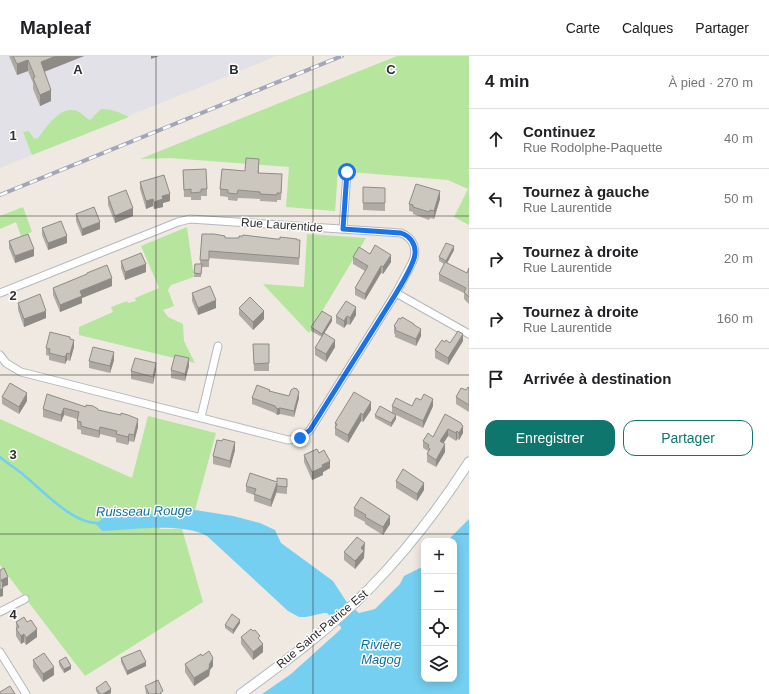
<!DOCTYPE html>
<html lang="fr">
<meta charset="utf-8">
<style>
:root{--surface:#fff;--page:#f6f6f6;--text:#202124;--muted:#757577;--line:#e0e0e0;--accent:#0f766e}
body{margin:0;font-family:Helvetica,sans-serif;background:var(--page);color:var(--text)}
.controls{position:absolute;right:12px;bottom:12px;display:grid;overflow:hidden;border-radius:8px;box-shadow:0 2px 10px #0003}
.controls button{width:36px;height:36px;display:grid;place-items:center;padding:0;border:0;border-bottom:1px solid var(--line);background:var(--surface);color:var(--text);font:20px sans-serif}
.stop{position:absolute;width:12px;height:12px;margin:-9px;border:3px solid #1a73e8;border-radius:50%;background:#fff}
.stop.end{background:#1a73e8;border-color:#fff;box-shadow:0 1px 4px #0008}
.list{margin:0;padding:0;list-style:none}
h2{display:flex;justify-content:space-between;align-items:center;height:52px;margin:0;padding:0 16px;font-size:17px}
h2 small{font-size:13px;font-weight:400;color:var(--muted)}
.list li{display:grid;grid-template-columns:26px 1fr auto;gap:12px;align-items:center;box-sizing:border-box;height:60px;padding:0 16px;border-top:1px solid var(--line)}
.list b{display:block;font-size:15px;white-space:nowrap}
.list p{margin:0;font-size:13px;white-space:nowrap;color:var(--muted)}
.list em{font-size:13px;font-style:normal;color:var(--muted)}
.actions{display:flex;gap:8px;padding:12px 16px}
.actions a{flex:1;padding:9px 0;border:1px solid var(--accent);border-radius:12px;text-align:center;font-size:14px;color:var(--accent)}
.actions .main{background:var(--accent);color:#fff}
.icon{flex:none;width:22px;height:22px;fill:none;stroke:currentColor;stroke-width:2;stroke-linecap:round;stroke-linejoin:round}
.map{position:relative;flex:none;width:469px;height:638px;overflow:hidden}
header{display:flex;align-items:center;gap:24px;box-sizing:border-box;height:56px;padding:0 20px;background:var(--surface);border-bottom:1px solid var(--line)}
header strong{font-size:19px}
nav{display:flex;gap:22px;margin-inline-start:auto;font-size:14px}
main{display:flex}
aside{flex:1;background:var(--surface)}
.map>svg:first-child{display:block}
</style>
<header>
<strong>Mapleaf</strong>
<nav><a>Carte</a><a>Calques</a><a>Partager</a></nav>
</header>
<main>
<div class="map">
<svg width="469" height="638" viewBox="0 0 469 638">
<rect width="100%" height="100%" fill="#efe9e1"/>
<!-- industrial -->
<path fill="#e3e1e8" d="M0,0H277L0,112Z"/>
<!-- green -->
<path fill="#b6e59e" d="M397,0H469V169L454,161L468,133L448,124L338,115L335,155L286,151L289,111L170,102L140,103Z
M101,53C112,53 119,56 129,61L32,99L23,76L29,75L34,83L38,82C46,72 60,49 77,55C81,56 86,62 90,64Z
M23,151L32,176L21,180L16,166L0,173V160Z
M187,171L194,221L171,229L168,234L174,250L163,254L168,261L183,268L184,285L195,307L79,279V271L113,256L111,251L127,245L128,247L136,245L135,242L159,232L141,190Z
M307,178L366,182L309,277L263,228L304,231Z
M148,360L216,377L195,454H169L151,458L160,473H182L203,546L85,620L0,509V363L132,422Z"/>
<!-- water -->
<path fill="#75cff0" d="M169,454H195L233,460L260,467L275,474L281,487L333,525L346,545L359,557L375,553L400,528L404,520L424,510V623H454V485H447L469,463V638H262L291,618L341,573V571L327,557H324L306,561H299L288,555L207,480C182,466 131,474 102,475L96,468L103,462L151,458Z"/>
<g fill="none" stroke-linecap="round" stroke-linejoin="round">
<!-- stream -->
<path stroke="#75cff0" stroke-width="2.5" d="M0,401C8,408 17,413 25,420C43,435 74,469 99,467"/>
<defs>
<path id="minor" d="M343,173L347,116
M0,237L178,166L190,163L401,177C414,182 418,195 412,207L396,237L310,374C304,381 297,384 288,384L21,316L6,307L0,299
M396,237L469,278
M201,361L218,290
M0,556L25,543
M0,596L26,638"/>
<path id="tertiary" d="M241,638C286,605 331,572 370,532C407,494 440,451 469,406"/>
</defs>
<!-- minor casing -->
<use href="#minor" stroke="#b4b7c1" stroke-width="9"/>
<!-- tertiary casing -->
<use href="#tertiary" stroke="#b4b7c1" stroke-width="11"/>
<!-- minor -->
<use href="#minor" stroke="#fff" stroke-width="7"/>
<!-- tertiary -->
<use href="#tertiary" stroke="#fff" stroke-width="9"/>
<defs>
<path id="rail" d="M0,139L342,0"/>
</defs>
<!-- rail casing -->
<use href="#rail" stroke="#a3a6b8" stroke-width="4"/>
<!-- rail -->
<use href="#rail" stroke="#fff" stroke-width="2.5" stroke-dasharray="8" stroke-linecap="butt"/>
</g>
<!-- wall -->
<path fill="#afaba4" d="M9,0H84L44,16L51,45L40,50L33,33V27L28,15L17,19Z
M259,110V117L282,126L281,144H277V146L260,145V143L238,142L237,145L228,144V141L220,140V133L245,115Z
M183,114L207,133V140H201V144H191V141H184Z
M140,126L170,145L163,147V151L154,153L153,150L146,153L140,133Z
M385,139V155L363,154V147Z
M108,141L133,160L115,167L108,149Z
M440,143L434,163L430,162L429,164L413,158V156L409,155V148Z
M76,158L100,173L82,180L76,165Z
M42,172L67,187L48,194L42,179Z
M202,178L225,182L297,184L300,192L299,209L209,202V211H202L201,221H194L195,208H200Z
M9,185L34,200L15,207L9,192Z
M454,194L447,207L467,217L469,212V248L464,243V237L439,225V218L444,208L439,205V201Z
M370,198L391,206L383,218L381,217L365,244L355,239V232L365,215L353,208V201Z
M121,205L146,216L125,224L121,212Z
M87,217L112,230L82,242V247L60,256L53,239V232L87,219Z
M192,237L216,252L198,259L192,245Z
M18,247L46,262L24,271L18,254Z
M239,252L264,263L253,274L239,259Z
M356,259L350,269L347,268L344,272L336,267V260Z
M332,265L323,279L335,291L326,306L315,299V292L322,281L311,275V271Z
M414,269L421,280L416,290L395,281V278H394V270Z
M70,283L74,291L70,305L67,304L65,308L49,304V300L46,299V292Z
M463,285L448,309L435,302V294L445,286L450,287Z
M253,288H269V315H254Z
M114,304L110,317L89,312V305Z
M189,310L185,325L171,322V314Z
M156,314L153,328L131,323V315Z
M469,332V356L456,348V341Z
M270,335L289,340L299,342L294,361L280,358L277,359L275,357L252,348V342Z
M2,341L27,345L19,358L2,348Z
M392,350H433L423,372L392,357Z
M86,351L98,354L138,371L134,386L129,385L128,389L116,386V382L100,378L99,382L81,378V374L77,373V363L64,359L61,366L43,361V353Z
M371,354L363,366L361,365L348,387L335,379V367Z
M445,358L461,369L463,377L459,384L457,383L456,385L448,380L443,387L445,396L436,411L427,406V398L428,395L423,392V385L433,381Z
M375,359L396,363L391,371L375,362Z
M235,394L230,412L213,408V400Z
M319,397L330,412L323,416V419L312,424L304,406V399Z
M396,425L424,434L417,445L396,432Z
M246,430H287V438L277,437V435L271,451L254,445V439L246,436Z
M354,452L390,468L383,479L365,468V466L354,460Z
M364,495V502L355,513L344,504V496L365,495Z
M16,566L37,581L26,589L24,586L21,588L16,580Z
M240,567L233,578L225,572V569Z
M241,581L260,584L263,596L253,604L241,588Z
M202,600L213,610L210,614L209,620L194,630L185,616V608Z
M121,602L146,610L127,619L121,606Z
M33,604L54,619L43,626L33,611Z
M59,605L71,613L64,617L59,609Z
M145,630L163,638H146Z
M96,632L111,637L109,638H98L96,635Z"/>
<!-- shaded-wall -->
<path fill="#8e8b86" d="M56,0H84L41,17V6Z
M151,0H159L151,3Z
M28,4V15L17,19V8Z
M51,34V45L40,50V39Z
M440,135V143L434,163V155Z
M170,138V145L163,147V151L154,153V146L162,140Z
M153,143V150L146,153V145Z
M133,152V160L115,167V160Z
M100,166V173L82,180V173Z
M67,180V187L48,194V187Z
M454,190V194L446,209V205Z
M34,193V200L15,207V200Z
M391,199V206L383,218V211Z
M146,208V216L125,224V216Z
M381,210V217L365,244V238Z
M112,222V230L82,242V247L60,256V249L80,235Z
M216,244V252L198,259V252Z
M356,251V259L350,269V262Z
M46,255V262L24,271V263Z
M264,255V263L253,274V266Z
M347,260V268L344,272V265Z
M332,261V265L322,281V278Z
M421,273V280L416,290V283Z
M463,278V285L448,309V302Z
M74,284V291L70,305V298Z
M335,284V291L326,306V298Z
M114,296V304L110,317V310Z
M67,297V304L65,308V301Z
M189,302V310L185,325V318Z
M156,307V314L153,328V321Z
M299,336V342L294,361V355Z
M27,337V345L19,358V351Z
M433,343V350L423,372V365Z
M371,346V354L363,366V359Z
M64,352V359L61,366V359Z
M280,352V358L277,359V353Z
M361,357V365L348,387V379Z
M396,359V363L391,371V367Z
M138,363V371L134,386V379Z
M461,367V373L463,370V377L459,384V377Z
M100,371V378L99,382V375Z
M448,373V380L440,393V385Z
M457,375V383L456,385V377Z
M129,378V385L128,389V381Z
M235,386V394L230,412V405Z
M445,388V396L436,411V404Z
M330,405V412L323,416V419L312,424V416L322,409Z
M277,427V435L271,451V444Z
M424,427V434L417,445V438Z
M390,460V468L383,479V471Z
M365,487L364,502L355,513V505L361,492Z
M8,521V529L3,531V540L0,541V534L1,524Z
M240,564V567L233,578V574Z
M37,573V581L26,589V582Z
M24,578V586L21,588V580Z
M263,588V596L253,604V596Z
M213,602V610L210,614L209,620L194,630V622L209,609Z
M146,606V610L127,619V615Z
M71,610V613L64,617V613Z
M54,611V619L43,626V618Z
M111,633V637L109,638H103Z"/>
<!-- building -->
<path fill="#cbc7bf" stroke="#8e8b86" d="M13,0H56L41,6L51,34L40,39L33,22L35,21L28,4L17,8Z
M246,102L259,103L258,117L282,118L281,137H277V139L260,138V136L238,134L237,138L228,137V134L220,133L222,113L245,115Z
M206,113L207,133H201V136L191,137V133L184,134L183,114Z
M164,119L170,138L162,140L163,143L154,146L153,143L146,145L140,126Z
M416,128L440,135L434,155L430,154L429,156L413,151V149L409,148Z
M363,131L385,132V147H363Z
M126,134L133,152L115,160L108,141Z
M94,151L100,166L82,173L76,158Z
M61,165L67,180L48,187L42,172Z
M28,178L34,193L15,200L9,185Z
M202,178H214L225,180V182H239V180H243V179L276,183H280V181L297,183V184H300L299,202L209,195V204H200Z
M446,187L454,190L446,205L439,201Z
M375,189L391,199L383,211L381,210L365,238L355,232L368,210L353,201L359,191L370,198Z
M141,197L146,208L125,216L121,205Z
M445,206L467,217L469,212V241L464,236L466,232L439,218Z
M195,208H202L201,218L194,217Z
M107,209L112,222L80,235L82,240L60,249L53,232L87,218V217Z
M210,230L216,244L198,252L192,237Z
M40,238L46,255L24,263L18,247Z
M250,241L264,255L253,266L239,252Z
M346,245L356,251L350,262L347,260L344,265L336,260Z
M322,255L332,261L322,278L311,271Z
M402,261L414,268V269L421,273L416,283L395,274L396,272L394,270L399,262L401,263Z
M458,275L463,278L448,302L435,294L442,284L445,286L446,284L450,287Z
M50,276L70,281V283L74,284L70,298L67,297L65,301L49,297L50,293L46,292Z
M324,277L335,284L326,298L315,292Z
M253,288H269V307L254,308Z
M93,291L114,296L110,310L89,305Z
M175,299L189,302L185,318L171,314Z
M135,302L156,307L153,321L131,315Z
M10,327L27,337L19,351L2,341Z
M257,329L270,334L269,335L289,340L291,334L294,332L297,333L299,336L294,355L280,352L277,353L275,350L252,342Z
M468,331L469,332V349L456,341L461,332L466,334Z
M354,336L371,346L363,359L361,357L348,379L335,372L337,368L335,367Z
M47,338L86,351V349L93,350L98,353V354L116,358L121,359V357L128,359L138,363L134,379L129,378L128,381L116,378L117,375L100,371L99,375L81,370V366L77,365L79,356L64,352L61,359L43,353Z
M424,338L433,343L423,365L392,350L396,342L412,350L416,342L421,344Z
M380,350L396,359L391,367L375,359Z
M445,358L461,367V368L463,370L459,377L457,375L456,377L448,373L440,385L445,388L436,404L427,398L430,393L428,391L429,389L423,385L428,377L433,381Z
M223,383L235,386L230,405L213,400L217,384L222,385Z
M317,393L319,397L324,394L330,405L322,409L323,411L312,416L304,399Z
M403,413L424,427L417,438L396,425Z
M250,417L277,426V422L287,423V431L277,430V427L271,444L254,438L256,433L246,430Z
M361,441L390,460L383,471L365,461L366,459L354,452Z
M357,481L365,487L361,492L364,495L355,505L344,496Z
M4,512L8,521L1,524L3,528L2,529L3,532L0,534V514Z
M232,558L240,564L233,574L225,569Z
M24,561L27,566L31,564L37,573L26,582L24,578L21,580L16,573L19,571L16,566Z
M251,573L253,575L255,574L260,580L258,582L263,588L253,596L241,581Z
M140,594L146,606L127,615L121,602Z
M209,595L213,602L209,609L210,610L209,611V613L194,622L185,608L201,598L202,600Z
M44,597L54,611L43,618L33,604Z
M66,601L71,610L64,613L59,605Z
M158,624L163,635L160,637L161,638H149L145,630Z
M106,625L111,633L103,638H100L96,632Z
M10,630L15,638H0V636Z"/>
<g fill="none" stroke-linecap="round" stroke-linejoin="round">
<!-- route -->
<path stroke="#1a73e8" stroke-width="5" d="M300,382L310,374C335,334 360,294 385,255C393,242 414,211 415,198C416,188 410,180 401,177L343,173L347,116"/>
</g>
<!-- grid -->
<path fill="none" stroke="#2e2e2e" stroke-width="1" stroke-opacity="0.55" d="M156,0V638M313,0V638M0,160H469M0,319H469M0,478H469"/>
<g text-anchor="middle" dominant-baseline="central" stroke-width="3" stroke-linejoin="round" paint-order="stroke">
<!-- street labels -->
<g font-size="12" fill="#2e2e2e" stroke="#fff">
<text transform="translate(282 169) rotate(4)">Rue Laurentide</text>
<text transform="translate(322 573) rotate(-40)">Rue Saint-Patrice Est</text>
</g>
<!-- water labels -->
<g font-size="13" font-style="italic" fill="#0d6fa3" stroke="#fff">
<text transform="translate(144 455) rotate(-1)">Ruisseau Rouge</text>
<text x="381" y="588">Rivière<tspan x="381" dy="15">Magog</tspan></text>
</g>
</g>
<g font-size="13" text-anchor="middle" font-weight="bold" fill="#2e2e2e" stroke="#fff" stroke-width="3" stroke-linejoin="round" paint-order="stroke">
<text x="78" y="18">A</text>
<text x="234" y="18">B</text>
<text x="391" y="18">C</text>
<text x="13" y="84">1</text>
<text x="13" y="244">2</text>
<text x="13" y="403">3</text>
<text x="13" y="563">4</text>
</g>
</svg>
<div class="controls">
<button>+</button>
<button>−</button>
<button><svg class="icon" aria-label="locate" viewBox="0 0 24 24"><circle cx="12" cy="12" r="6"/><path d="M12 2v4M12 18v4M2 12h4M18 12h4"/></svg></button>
<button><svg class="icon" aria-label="layers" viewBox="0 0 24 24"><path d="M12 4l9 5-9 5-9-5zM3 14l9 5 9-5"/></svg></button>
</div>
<div class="stop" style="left:347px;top:116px"></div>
<div class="stop end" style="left:300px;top:382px"></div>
</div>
<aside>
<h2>4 min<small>À pied · 270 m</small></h2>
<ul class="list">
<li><svg class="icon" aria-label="ahead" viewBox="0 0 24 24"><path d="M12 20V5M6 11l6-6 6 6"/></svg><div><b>Continuez</b><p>Rue Rodolphe-Paquette</p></div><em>40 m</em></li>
<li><svg class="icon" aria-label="left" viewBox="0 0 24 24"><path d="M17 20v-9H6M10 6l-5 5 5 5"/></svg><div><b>Tournez à gauche</b><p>Rue Laurentide</p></div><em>50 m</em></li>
<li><svg class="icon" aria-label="right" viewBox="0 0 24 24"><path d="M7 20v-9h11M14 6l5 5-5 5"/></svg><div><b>Tournez à droite</b><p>Rue Laurentide</p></div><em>20 m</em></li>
<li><svg class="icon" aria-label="right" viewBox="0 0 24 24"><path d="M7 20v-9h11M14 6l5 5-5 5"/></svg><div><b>Tournez à droite</b><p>Rue Laurentide</p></div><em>160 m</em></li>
<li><svg class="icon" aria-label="arrive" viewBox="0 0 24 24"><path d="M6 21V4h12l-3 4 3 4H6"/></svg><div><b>Arrivée à destination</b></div></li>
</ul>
<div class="actions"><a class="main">Enregistrer</a><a>Partager</a></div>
</aside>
</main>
